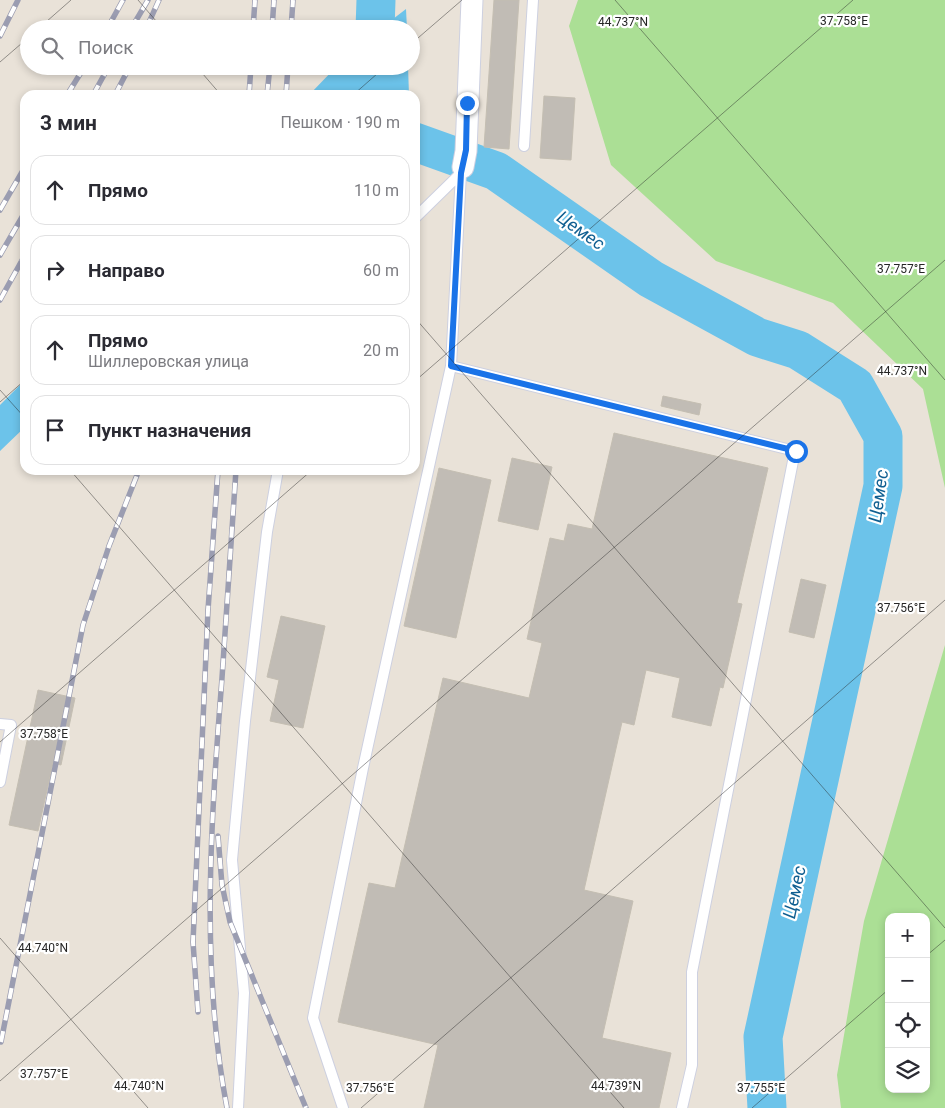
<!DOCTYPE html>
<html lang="ru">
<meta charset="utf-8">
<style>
:root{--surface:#fff;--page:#f2f2f3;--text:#2b2b33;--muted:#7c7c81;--line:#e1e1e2}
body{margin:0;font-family:Roboto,sans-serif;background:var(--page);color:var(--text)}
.controls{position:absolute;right:15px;bottom:15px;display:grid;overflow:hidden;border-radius:10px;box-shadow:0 2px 8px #0003}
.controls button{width:45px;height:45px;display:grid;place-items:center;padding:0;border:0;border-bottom:1px solid var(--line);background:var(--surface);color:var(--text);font:25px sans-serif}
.stop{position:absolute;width:15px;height:15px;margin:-11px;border:4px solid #1a73e8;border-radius:50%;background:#fff}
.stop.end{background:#1a73e8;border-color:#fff;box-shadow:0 1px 5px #0008}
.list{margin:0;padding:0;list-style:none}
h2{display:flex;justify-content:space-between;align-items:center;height:65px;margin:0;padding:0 20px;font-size:21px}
h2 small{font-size:16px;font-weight:400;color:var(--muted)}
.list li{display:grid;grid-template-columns:32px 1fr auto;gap:15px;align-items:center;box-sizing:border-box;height:70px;margin:0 10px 10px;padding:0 10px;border:1px solid var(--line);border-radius:15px}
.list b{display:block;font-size:19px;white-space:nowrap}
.list p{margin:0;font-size:16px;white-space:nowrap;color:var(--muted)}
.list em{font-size:16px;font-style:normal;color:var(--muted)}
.icon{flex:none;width:28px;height:28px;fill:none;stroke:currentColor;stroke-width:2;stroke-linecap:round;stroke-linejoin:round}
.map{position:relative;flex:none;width:945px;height:1108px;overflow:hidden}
.search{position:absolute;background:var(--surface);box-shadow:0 2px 8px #0003;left:20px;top:20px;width:400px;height:55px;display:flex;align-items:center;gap:12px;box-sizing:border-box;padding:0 18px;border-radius:28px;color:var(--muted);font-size:19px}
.panel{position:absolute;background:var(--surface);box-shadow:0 2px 8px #0003;left:20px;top:90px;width:400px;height:385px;border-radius:15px}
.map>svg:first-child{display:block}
</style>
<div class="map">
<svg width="945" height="1108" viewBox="0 0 945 1108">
<rect width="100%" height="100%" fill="#e9e2d8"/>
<!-- green -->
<path fill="#abdf95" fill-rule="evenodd" d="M578,0H945V488L923,389L833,303L716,261L611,165L569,26Z
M945,645V1108H841L837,1075L864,921ZM889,917H926V1089H889Z"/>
<!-- water -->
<path fill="#6cc3ea" d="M406,9L407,29H380Z
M337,66H408L409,95H309Z
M25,380V427L0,451V405Z"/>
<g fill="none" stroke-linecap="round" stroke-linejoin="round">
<!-- river -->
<path stroke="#6cc3ea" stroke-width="39" d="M375,29L376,0
M415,142L496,171L651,279L757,337L798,350L855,386L883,436V486L763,1037L767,1108"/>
</g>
<!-- building -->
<path fill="#c1bcb5" stroke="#c4beb2" d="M494,0H519L509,149L484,147Z
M544,96L575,98L571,160L540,158Z
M663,396L701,404L699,415L661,406Z
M614,433L768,468L737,603L742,604L723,688L720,687L711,726L672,717L680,678L646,670L634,725L622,722L584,890L633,901L602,1038L671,1053L659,1108H424L438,1045L338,1022L369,883L395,888L443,678L529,698L542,643L527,639L550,538L564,541L568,524L592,529Z
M512,458L552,467L538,530L498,521Z
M439,468L491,480L456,638L404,626Z
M801,579L826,585L814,638L789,632Z
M281,616L325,626L303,728L270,721L279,680L267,677Z
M38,690L75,698L61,765L53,763L38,831L9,825Z"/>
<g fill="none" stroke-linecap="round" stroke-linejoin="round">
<defs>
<path id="service" d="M524,146L533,0
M415,218L461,173
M451,366L795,451L692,972V1065L682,1108
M0,724L11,725L0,782
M238,1108L244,993L232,860L245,721L267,532L278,470
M343,1108L313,1018L363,768L451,366L461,173L463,167"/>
<path id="minor" d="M463,167L466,151L472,0"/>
</defs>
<!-- service casing -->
<use href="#service" stroke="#cdd0e0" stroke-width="12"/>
<!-- minor casing -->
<use href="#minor" stroke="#cdd0e0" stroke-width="23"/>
<!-- service -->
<use href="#service" stroke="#fff" stroke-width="10"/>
<!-- minor -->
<use href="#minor" stroke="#fff" stroke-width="21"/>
<defs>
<path id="rail" d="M107,29L123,0
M131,29L148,0
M146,29L159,0
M253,29L255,0
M272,29L274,0
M291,29L293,0
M0,36L18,0
M67,95L85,66
M93,95L109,66
M115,95L130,66
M249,95L251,66
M267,95L270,66
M286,95L288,66
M0,210L25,167
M0,255L25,212
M0,300L25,255
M218,836L222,885L230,922L306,1108
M198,1012L193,942L208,610L218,470
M1,1042L83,625L109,546L139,470
M227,1108C200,967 211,820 222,678C227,609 231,539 236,470"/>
</defs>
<!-- rail casing -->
<use href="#rail" stroke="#9b9db1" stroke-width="5.5"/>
<!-- rail -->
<use href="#rail" stroke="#fff" stroke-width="4" stroke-dasharray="11" stroke-linecap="butt"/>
</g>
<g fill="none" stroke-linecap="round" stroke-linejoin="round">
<!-- route -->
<path stroke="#1a73e8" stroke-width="6" d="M467,103L466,150L461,173L451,366L796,451"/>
</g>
<!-- ticks -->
<path fill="none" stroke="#262626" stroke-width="1" stroke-opacity="0.45" d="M138,0L163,29M615,0L945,380M38,29L71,0M411,44L462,0M0,62L29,37M196,66L221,95M353,95L386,66M415,318L945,928M415,381L853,0M0,390L25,418M0,402L25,380M70,470L624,1108M0,742L312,470M0,938L148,1108M926,956L945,940M0,1081L945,260M361,1108L945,600M752,1108L889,989"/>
<g text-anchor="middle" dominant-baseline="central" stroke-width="4.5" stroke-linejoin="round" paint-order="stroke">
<!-- water labels -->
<g font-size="18" font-style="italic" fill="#105f91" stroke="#fff">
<text transform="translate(581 230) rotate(35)">Цемес</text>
<text transform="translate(878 496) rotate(-82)">Цемес</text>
<text transform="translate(794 892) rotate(-78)">Цемес</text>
</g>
</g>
<g font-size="12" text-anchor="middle" fill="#262626" stroke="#fff" stroke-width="4.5" stroke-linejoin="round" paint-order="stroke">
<text x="844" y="25">37.758°E</text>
<text x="623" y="26">44.737°N</text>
<text x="901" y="273">37.757°E</text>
<text x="902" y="375">44.737°N</text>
<text x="901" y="612">37.756°E</text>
<text x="44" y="738">37.758°E</text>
<text x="43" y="952">44.740°N</text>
<text x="44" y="1078">37.757°E</text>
<text x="139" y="1090">44.740°N</text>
<text x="616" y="1090">44.739°N</text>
<text x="370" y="1092">37.756°E</text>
<text x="761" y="1092">37.755°E</text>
</g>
</svg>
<div class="controls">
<button>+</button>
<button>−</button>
<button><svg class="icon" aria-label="locate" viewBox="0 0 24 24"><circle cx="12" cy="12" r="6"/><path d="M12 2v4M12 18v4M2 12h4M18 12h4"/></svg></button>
<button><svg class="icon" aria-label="layers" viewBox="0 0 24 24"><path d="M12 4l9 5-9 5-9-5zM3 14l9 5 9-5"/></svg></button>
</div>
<div class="stop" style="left:796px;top:451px"></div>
<div class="stop end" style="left:467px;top:103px"></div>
<div class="search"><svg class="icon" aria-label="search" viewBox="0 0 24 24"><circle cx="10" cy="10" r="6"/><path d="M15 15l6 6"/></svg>Поиск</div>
<section class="panel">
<h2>3 мин<small>Пешком · 190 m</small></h2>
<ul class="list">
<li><svg class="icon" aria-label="ahead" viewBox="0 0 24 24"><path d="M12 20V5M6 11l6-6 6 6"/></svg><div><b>Прямо</b></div><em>110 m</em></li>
<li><svg class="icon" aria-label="right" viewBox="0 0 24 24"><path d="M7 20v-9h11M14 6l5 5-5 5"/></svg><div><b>Направо</b></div><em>60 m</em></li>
<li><svg class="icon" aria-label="ahead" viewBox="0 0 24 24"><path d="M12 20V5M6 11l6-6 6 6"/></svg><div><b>Прямо</b><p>Шиллеровская улица</p></div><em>20 m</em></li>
<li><svg class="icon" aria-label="arrive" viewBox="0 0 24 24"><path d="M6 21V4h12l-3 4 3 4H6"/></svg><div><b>Пункт назначения</b></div></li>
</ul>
</section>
</div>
